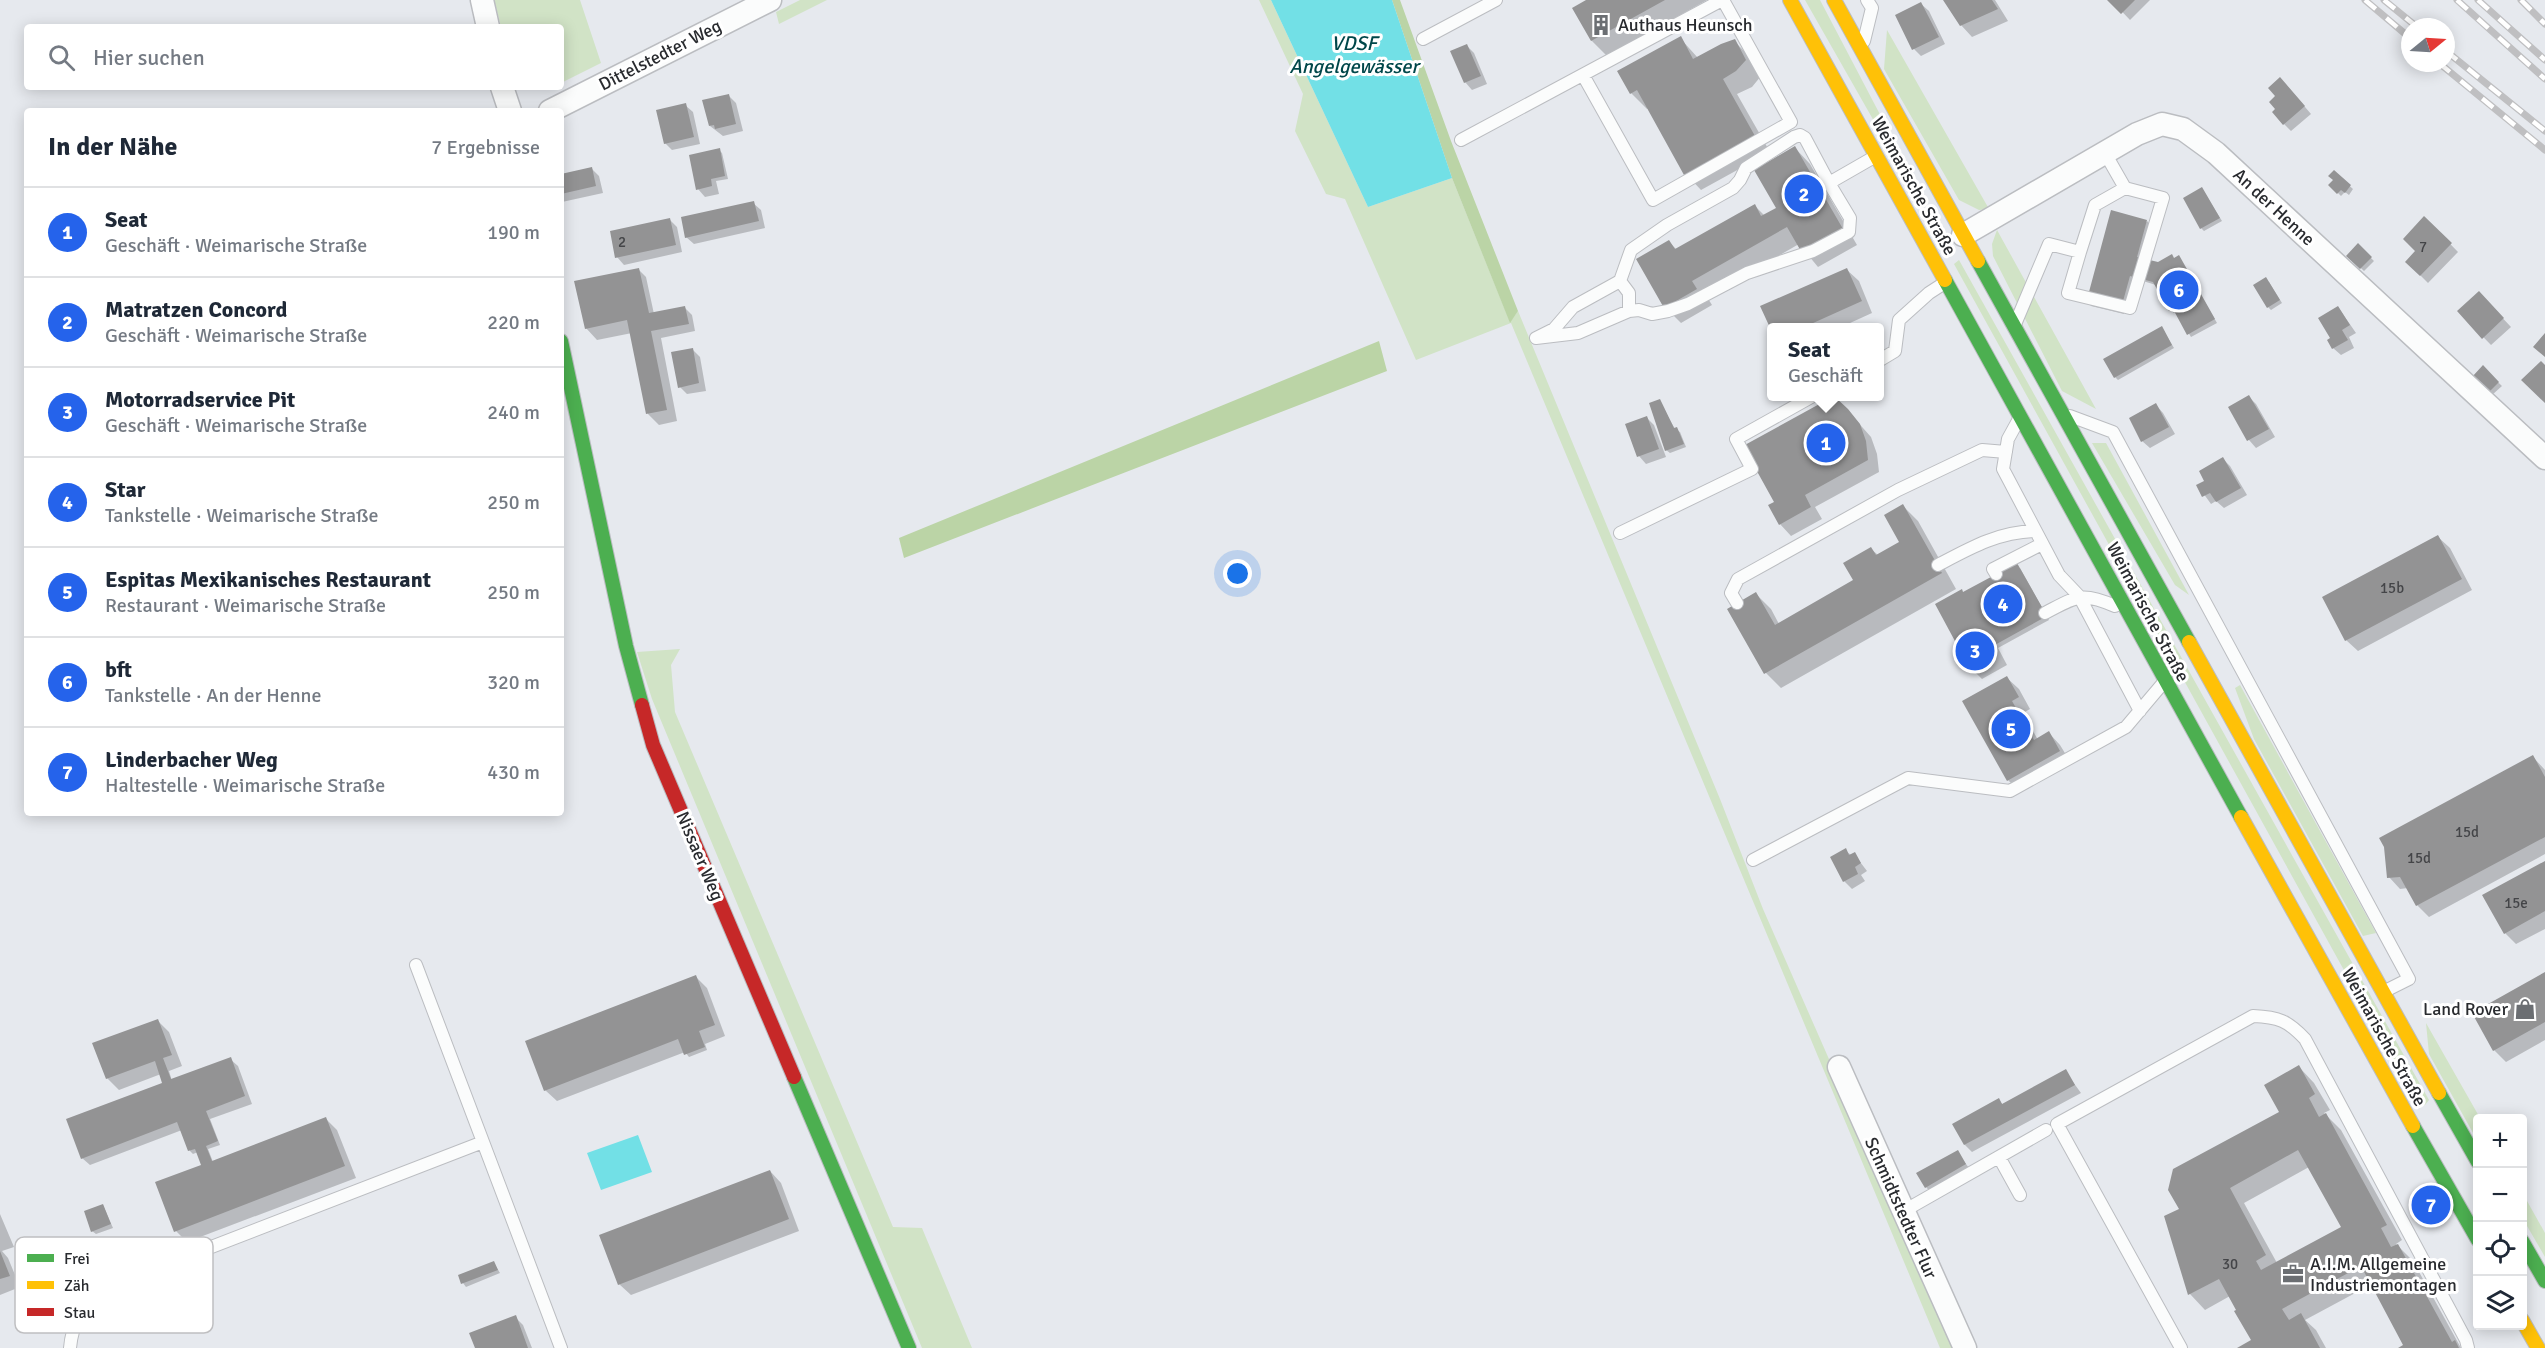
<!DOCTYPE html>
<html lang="de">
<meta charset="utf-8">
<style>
:root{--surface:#fff;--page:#f6f6f7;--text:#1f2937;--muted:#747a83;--line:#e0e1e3;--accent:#2563eb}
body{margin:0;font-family:Signika,sans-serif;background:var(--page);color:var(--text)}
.controls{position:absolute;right:18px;bottom:18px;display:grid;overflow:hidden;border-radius:6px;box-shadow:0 3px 15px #0003}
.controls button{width:54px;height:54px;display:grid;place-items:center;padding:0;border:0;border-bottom:2px solid var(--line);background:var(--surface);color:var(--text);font:30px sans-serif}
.compass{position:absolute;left:2401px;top:18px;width:54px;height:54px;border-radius:50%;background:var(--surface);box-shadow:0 3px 15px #0003;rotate:72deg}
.you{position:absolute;left:1238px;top:574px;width:21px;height:21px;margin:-15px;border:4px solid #fff;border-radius:50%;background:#1a73e8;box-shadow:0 0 0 9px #1a73e833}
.badge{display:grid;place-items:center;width:39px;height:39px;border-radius:50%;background:var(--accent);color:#fff;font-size:20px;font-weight:700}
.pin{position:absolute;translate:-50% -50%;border:3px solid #fff;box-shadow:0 2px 6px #0006}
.popup{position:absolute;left:1767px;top:323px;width:117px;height:78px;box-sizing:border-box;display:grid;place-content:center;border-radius:6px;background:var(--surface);filter:drop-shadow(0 2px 4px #0005);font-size:20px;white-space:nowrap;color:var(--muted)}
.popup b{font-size:22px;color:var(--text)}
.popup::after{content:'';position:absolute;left:50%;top:100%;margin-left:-12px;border:12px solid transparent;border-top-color:var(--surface)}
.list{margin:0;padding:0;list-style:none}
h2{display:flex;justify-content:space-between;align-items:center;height:78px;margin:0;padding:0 24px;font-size:26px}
h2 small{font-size:20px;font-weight:400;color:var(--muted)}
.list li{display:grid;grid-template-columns:39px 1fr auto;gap:18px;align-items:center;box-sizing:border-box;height:90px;padding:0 24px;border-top:2px solid var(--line)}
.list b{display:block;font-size:22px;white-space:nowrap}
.list p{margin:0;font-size:20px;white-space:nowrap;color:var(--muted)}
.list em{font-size:20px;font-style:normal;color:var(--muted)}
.icon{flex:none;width:33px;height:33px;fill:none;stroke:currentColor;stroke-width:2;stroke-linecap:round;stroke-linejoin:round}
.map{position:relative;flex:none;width:2545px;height:1348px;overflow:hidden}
.search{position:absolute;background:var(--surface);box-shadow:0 3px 15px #0003;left:24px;top:24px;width:540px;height:66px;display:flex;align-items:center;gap:15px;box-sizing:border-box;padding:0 21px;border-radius:6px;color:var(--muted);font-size:22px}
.panel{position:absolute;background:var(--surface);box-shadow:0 3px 15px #0003;left:24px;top:108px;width:540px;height:708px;border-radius:6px}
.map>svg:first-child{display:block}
</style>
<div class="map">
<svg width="2545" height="1348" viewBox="0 0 2545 1348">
<rect width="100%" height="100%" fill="#e6e9ee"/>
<!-- green -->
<path fill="#d1e3c6" d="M494,0H580L601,63L561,83V27H501Z
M800,0H827L779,24L776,12Z
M1259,0H1271L1368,207L1452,178L1510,322L1518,311L1720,799L1763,909L1956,1348H1940L1511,323L1416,360L1345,199L1326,194L1295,131L1303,94Z
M1805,0H1820L1907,166L1891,151Z
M1887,30L1989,209L1979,210L1959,200L1884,69Z
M1997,230L2096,409L2062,391L1993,256L1992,244Z
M1959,260L2429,1100L2425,1105L2419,1106L1954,264Z
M2092,443H2106L2189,595L2175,585Z
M680,649L671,665L675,712L893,1227L922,1228L972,1348H922L652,699L637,652Z
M2240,685L2376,933L2363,936L2254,739L2235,688Z
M2426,1023L2480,1118H2478L2477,1140L2429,1054Z
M2522,1192L2545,1233V1257L2523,1219Z"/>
<!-- forest -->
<path fill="#bbd4a6" d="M1392,0H1400L1451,141L1518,311L1510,323L1452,178Z
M1379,341L1387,371L904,558L899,538Z"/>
<!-- water -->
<path fill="#72e0e6" d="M1271,0H1392L1452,178L1368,207Z
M638,1135L652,1172L601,1190L587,1153Z"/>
<!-- shadow -->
<path fill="#0003" fill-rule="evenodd" d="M1589,0H1707L1607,56L1592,41L1574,8Z
M1945,0H1995L2008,21L1972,37L1961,25Z
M2111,0H2150L2130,20Z
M1921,4L1929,11L1945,44L1921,56L1914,49Z
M1680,38L1698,58L1734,41L1750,57L1761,76L1752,87L1737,94L1770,152L1701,190L1686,174L1649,107L1647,109L1631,93Z
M1466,45L1474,53L1487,84L1472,90L1465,82Z
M2288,87L2311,114L2291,131L2284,124Z
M729,96L736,103L743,131L723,136L710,126Z
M685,105L693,112L700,144L672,150L665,143Z
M1795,148L1810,164L1857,245L1818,267L1799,244L1707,297L1712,305L1681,323L1665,307L1669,242L1677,250L1754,205L1765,216L1778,208Z
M719,150L722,153L728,179L716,181L719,194L705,197L698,189Z
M592,169L599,176L603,193L562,202L561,176Z
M2334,172L2353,189L2349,195L2345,192L2341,196L2330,185L2334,180Z
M2202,189L2222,221L2204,231L2201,228Z
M753,203L761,210L765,228L694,244L686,237Z
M2425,218L2458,252L2428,283L2407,262L2418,252Z
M670,220L677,227L682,252L624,265L617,257Z
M2147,221L2150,224L2140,259L2158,264L2179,257L2217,323L2191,337L2176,312L2174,313L2171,310L2156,285L2133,278L2124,314L2091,306L2088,302Z
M2358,245L2374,261L2364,271L2348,256Z
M638,269L646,277L654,314L684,307L692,315L695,331L661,338L677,421L659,425L648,414L632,333L597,340L586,328Z
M1847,270L1859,281L1872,313L1839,328L1772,329L1762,307Z
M2269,282L2282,303L2271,310L2268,307Z
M2479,293L2511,327L2491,345L2459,312Z
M2338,307L2356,333L2349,337L2354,348L2341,355L2333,348L2332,339Z
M2162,328L2174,348L2118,380L2115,377Z
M692,349L700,357L706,391L687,394L680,387Z
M2483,368L2502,386L2492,395L2474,377Z
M2249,397L2256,404L2275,437L2256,448L2249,440L2230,408Z
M1659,401L1675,429L1680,432L1686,447L1670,453L1666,450Z
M2156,405L2163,413L2175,434L2150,448L2142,441Z
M1847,410L1871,437L1877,454L1879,472L1815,507L1822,519L1791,536L1780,524Z
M1647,418L1654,425L1666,457L1646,464L1639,456L1627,425Z
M2223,459L2230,466L2247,495L2224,508L2216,501L2211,504L2198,486L2206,481Z
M1903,506L1918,521L1956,589L1781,688L1766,673L1756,594L1771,609L1779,624L1855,581L1871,549L1878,555L1901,542Z
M2438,537L2450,548L2472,590L2358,651L2346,640Z
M2020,568L2049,620L1998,648L2007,665L1982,679L1971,668Z
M2007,678L2019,689L2030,709L2023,713L2038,740L2049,733L2060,745L2071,763L2020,792L2008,780L1964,702Z
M2533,757L2545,770V854L2429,917L2417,905L2408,888L2400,889L2389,877Z
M1845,850L1852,856L1854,854L1867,871L1861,875L1865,881L1852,889L1844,881Z
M2545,862V929L2516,944L2505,933Z
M2545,974V1040L2506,1062L2494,1050Z
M696,977L707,988L725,1036L705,1044L707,1050L689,1057L685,1052L557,1101L545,1090Z
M158,1021L169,1032L182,1066L169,1071L172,1081L230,1059L238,1066L252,1104L210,1119L220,1145L208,1149L213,1162L326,1119L337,1130L356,1178L187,1242L176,1231L203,1166L198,1152L193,1154L190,1151L182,1130L90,1165L82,1158L165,1083L161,1074L119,1090L107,1078Z
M2299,1067L2314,1083L2330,1110L2324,1113L2341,1130L2402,1240L2396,1244L2413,1261L2461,1348H2401L2405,1346L2372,1284L2305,1320L2316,1330L2326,1348H2240L2253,1341L2230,1296L2205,1310L2190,1294L2166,1217L2181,1210L2281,1113ZM2309,1167L2343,1228L2277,1263L2244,1203Z
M2065,1071L2081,1093L1972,1152L1965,1145L1954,1124L1999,1100L2003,1105Z
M1957,1152L1972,1172L1933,1195L1926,1187Z
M770,1171L781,1183L799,1231L631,1295L619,1284Z
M2429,1199L2433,1203L2439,1214L2434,1212L2427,1201Z
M103,1205L113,1228L96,1234L92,1231Z
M0,1214L14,1247L2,1251L8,1258L20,1287L0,1295Z
M494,1263L500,1273L466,1287L463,1283Z
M515,1317L523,1325L532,1348H476Z"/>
<!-- building -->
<path fill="#939394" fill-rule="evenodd" d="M1586,0H1665L1591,41L1572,8Z
M1943,0H1992L1998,9L1960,26Z
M2107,0H2135L2121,14Z
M1921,2L1939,37L1912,50L1895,15Z
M1681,36L1693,59L1721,44L1735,39L1746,60L1736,71L1723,79L1755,136L1684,175L1637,90L1630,94L1617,71Z
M1467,44L1481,76L1464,83L1450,51Z
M2280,77L2305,106L2283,125L2272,112L2275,109L2269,102L2275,96L2268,88Z
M729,94L736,124L715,129L714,125L709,126L702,100Z
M686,103L694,137L664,144L656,110Z
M1795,146L1843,229L1802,253L1787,227L1692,281L1697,289L1664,308L1636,259L1669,240L1675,249L1755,204L1761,216L1776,208L1754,170Z
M720,148L725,176L711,179L712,186L696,190L689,155Z
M592,167L596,186L561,194V174Z
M2334,170L2351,185L2345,193L2341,190L2337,194L2328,185L2333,180L2328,176Z
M2202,187L2220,218L2200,229L2183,198Z
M754,201L759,221L685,238L681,217Z
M2111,210L2147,220L2137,257L2158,262L2172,254L2174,258L2179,255L2215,319L2187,335L2173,309L2169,311L2153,282L2130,276L2120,312L2086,303Z
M2424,216L2452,243L2420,276L2405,262L2415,251L2403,239Z
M670,218L676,245L615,258L610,231Z
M2358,243L2372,257L2360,269L2346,256Z
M639,268L649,313L685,306L689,324L651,331L667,410L646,414L627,320L585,329L574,281Z
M1847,268L1862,301L1802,328H1772V332L1760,306Z
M2266,277L2280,300L2267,308L2253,285Z
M2479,291L2504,318L2482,339L2457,311Z
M2338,306L2350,325L2342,330L2348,340L2332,349L2327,340L2330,338L2318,318Z
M2162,326L2172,345L2114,378L2103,359Z
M2545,333V357L2533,347Z
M693,348L699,383L678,388L671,352Z
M2541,361L2545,365V403L2521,380Z
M2483,365L2499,382L2488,393L2472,377Z
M2249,395L2269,429L2247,441L2228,407Z
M1834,396L1848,409L1860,424L1866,441L1868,460L1805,495L1811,507L1779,525L1768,505L1774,502L1743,446Z
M1660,399L1674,428L1677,427L1684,444L1665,451L1649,403Z
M2156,403L2169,427L2141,442L2129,418Z
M1647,416L1659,449L1637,457L1625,424Z
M2223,457L2241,488L2216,502L2210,493L2202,497L2196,485L2204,481L2199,471Z
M1903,504L1942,573L1764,674L1727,609L1756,592L1775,625L1853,580L1843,563L1871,547L1876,555L1899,542L1884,515Z
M2438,535L2462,579L2345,641L2322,597Z
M2017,563L2047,616L1993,646L1997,654L1970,669L1935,604L1962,589L1963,592Z
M2007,676L2019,697L2012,701L2034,740L2049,731L2060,751L2007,781L1962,701Z
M2533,755L2545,777V837L2416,906L2400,877L2387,878L2384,847L2379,838Z
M1846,848L1849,855L1855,852L1861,863L1855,867L1858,874L1843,882L1830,857Z
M2545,861V911L2504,934L2482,895Z
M2545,972V1022L2493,1051L2472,1013Z
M696,975L715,1025L699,1031L705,1047L684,1055L678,1039L544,1091L525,1041Z
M158,1019L172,1055L163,1058L171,1079L231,1057L245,1096L206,1111L218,1141L206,1146L212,1161L326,1117L345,1166L174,1232L155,1182L201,1165L195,1149L188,1151L177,1122L81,1159L66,1119L162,1083L155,1061L106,1079L92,1043Z
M2299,1065L2315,1094L2309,1098L2319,1117L2326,1113L2387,1225L2381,1228L2391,1247L2398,1244L2452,1342L2455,1340L2459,1348H2398L2403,1345L2361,1266L2282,1309L2289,1320L2301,1313L2320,1348H2237L2251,1340L2234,1311L2236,1310L2219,1279L2188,1295L2164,1216L2179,1209L2168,1190L2173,1169L2279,1112L2264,1085ZM2298,1150L2341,1227L2261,1270L2256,1261L2266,1255L2230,1188Z
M2066,1069L2075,1085L1964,1145L1952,1124L1999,1098L2002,1104Z
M1958,1150L1966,1164L1925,1188L1916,1173Z
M770,1170L789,1219L618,1285L599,1235Z
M103,1204L111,1224L91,1232L84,1211Z
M0,1251L10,1276L0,1279Z
M494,1261L498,1270L461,1284L458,1275Z
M516,1315L528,1348H475L469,1333Z"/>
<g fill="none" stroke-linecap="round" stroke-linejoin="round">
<defs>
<path id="lane" d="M1423,39L1496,0
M1864,41L1872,8L1867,0
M1583,75L1653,200L1791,122L1723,0
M1461,140L1722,0
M1829,183L1850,218L1849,232L1813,251L1747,273L1688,304L1668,311L1652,314L1639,310L1629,311L1578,333L1536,338L1554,329L1573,307L1620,281L1631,250L1667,225L1733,188L1740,180L1746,168L1794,137L1800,135L1805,138L1829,183L1876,156
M2080,252L2068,293L2130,308L2163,198L2125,188
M1620,281L1629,293V311
M2016,322L2049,244L2080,252L2095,205L2125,188L2105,153
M1880,360L1895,351L1899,320L1929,293L1946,282
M2070,416L2113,432L2409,979L2383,992
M2019,419L2008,439L2003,469L2059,575L2079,596L2140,711
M1620,533L1752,469L1736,439L1813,396
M1938,565C1970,548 1998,532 2035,531
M1996,574L1993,569L2042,544
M1737,603L1731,593L1738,579L1898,490L1982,450L2006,452
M2045,613C2076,597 2081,591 2115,606
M1753,860L1908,778L2010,791L2126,727L2164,682
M416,965L561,1348
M1999,1157L2020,1195
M1902,1212L2046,1130
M70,1348C72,1324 83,1305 100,1290L483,1142
M2181,1348L2057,1124L2253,1016C2279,1017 2288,1021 2305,1039L2466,1340L2468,1348"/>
<path id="street" d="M482,0L488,27
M502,87L510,111
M550,111L770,0
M1963,235L2137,134L2162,124L2183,129L2216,153L2545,458
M1839,1067L1965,1348"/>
<path id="fast" d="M1978,261L2189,642
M1945,280L2241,817
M561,341L626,646L642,705
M794,1077L909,1348
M2439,1093L2478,1162
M2413,1126L2478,1240
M2522,1241L2545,1281"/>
<path id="slow" d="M1790,0L1945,280
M1834,0L1978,261
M2189,642L2439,1093
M2241,817L2413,1126
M2522,1320L2538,1348"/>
<path id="jam" d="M642,705L653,745L794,1077"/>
</defs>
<!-- lane casing -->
<use href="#lane" stroke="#bbbdc1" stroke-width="14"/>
<!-- street casing -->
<use href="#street" stroke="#bbbdc1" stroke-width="25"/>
<!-- fast casing -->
<use href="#fast" stroke="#bbbdc1" stroke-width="16"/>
<!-- slow casing -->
<use href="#slow" stroke="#bbbdc1" stroke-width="16"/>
<!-- jam casing -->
<use href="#jam" stroke="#bbbdc1" stroke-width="16"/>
<!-- lane -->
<use href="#lane" stroke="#fbfcfc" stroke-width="12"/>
<!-- street -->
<use href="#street" stroke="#fbfcfc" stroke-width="22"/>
<!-- fast -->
<use href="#fast" stroke="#4caf50" stroke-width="14"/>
<!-- slow -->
<use href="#slow" stroke="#ffc107" stroke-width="14"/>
<!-- jam -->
<use href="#jam" stroke="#c62828" stroke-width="14"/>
<defs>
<path id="rail" d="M2365,0L2410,38
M2384,0L2417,27
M2457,0L2545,79
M2478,0L2545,60
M2521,0L2545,24
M2446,51L2545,131
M2439,63L2545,150"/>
</defs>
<!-- rail casing -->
<use href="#rail" stroke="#bfbfc1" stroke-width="7"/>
<!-- rail -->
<use href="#rail" stroke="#fff" stroke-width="4.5" stroke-dasharray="14" stroke-linecap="butt"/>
</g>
<!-- icons -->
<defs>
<symbol id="building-bare" viewBox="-9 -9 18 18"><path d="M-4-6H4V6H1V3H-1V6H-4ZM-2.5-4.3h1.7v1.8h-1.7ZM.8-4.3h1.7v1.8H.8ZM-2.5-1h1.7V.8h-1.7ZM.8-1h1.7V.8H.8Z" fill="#6b6e72" stroke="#fff" stroke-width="2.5" paint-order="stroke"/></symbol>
<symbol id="shop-bare" viewBox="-9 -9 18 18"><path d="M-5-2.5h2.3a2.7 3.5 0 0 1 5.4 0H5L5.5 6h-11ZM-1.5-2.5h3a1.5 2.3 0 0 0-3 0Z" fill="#6b6e72" stroke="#fff" stroke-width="2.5" paint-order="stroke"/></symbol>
<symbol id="office-bare" viewBox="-9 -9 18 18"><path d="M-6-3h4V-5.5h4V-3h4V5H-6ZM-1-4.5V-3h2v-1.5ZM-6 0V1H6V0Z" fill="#6b6e72" stroke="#fff" stroke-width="2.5" paint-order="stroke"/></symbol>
</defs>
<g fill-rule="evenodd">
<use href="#building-bare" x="1586" y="10" width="30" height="30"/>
<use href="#shop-bare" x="2510" y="994" width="30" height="30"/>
<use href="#office-bare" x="2278" y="1259" width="30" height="30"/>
</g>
<g text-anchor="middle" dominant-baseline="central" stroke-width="6" stroke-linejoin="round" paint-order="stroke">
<!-- number labels -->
<g font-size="15" fill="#444548">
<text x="622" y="242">2</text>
<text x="2423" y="247">7</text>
<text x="2392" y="588">15b</text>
<text x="2467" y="832">15d</text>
<text x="2419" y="858">15d</text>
<text x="2516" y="903">15e</text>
<text x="2230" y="1264">30</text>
</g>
<!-- poi labels -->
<g font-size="18" fill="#292b2f" stroke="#fff" text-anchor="start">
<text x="1618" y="25">Authaus Heunsch</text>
<text x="2508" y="1009" text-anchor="end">Land Rover</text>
<text x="2310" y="1264">A.I.M. Allgemeine<tspan x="2310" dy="21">Industriemontagen</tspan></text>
</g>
<!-- street labels -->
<g font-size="18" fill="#292b2f" stroke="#fff">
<text transform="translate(660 55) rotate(-27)">Dittelstedter Weg</text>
<text transform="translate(1914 186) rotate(61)">Weimarische Straße</text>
<text transform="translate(2274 207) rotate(43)">An der Henne</text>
<text transform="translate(2148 612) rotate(62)">Weimarische Straße</text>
<text transform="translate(700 856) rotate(67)">Nissaer Weg</text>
<text transform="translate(2384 1037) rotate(61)">Weimarische Straße</text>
<text transform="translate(1901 1208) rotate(66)">Schmidtstedter Flur</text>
</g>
<!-- water labels -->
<g font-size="20" font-style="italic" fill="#00474a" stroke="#fff">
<text x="1354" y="43">VDSF<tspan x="1354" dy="23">Angelgewässer</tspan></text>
</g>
</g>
<!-- legend -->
<rect x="15" y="1237" width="198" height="96" rx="9" fill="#fff" stroke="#bfbfc1" stroke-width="1.5"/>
<rect x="27" y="1254" width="27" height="8" fill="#4caf50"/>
<rect x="27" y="1281" width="27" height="8" fill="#ffc107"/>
<rect x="27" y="1308" width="27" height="8" fill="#c62828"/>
<g font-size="16" fill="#292b2f">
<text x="64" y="1264">Frei</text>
<text x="64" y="1291">Zäh</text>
<text x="64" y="1318">Stau</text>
</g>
</svg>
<div class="controls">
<button>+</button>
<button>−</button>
<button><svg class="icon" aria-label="locate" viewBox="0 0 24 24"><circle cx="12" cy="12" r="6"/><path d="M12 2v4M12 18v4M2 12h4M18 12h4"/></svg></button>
<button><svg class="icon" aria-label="layers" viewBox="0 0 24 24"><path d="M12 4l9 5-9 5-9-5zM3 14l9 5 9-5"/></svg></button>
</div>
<svg class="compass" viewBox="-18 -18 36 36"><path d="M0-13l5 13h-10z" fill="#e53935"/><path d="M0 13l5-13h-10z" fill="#747a83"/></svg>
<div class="you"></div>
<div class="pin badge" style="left:1826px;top:443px">1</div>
<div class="popup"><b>Seat</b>Geschäft</div>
<div class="pin badge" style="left:1804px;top:194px">2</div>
<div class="pin badge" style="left:1975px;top:651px">3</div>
<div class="pin badge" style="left:2003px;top:604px">4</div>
<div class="pin badge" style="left:2011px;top:729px">5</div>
<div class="pin badge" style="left:2179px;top:290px">6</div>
<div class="pin badge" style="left:2431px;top:1205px">7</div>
<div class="search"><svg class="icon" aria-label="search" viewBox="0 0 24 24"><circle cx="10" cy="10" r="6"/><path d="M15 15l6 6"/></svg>Hier suchen</div>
<section class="panel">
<h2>In der Nähe<small>7 Ergebnisse</small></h2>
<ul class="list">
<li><span class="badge">1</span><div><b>Seat</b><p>Geschäft · Weimarische Straße</p></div><em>190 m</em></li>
<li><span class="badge">2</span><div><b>Matratzen Concord</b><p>Geschäft · Weimarische Straße</p></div><em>220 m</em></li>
<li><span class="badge">3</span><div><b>Motorradservice Pit</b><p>Geschäft · Weimarische Straße</p></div><em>240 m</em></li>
<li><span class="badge">4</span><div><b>Star</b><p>Tankstelle · Weimarische Straße</p></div><em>250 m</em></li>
<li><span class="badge">5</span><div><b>Espitas Mexikanisches Restaurant</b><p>Restaurant · Weimarische Straße</p></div><em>250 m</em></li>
<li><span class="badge">6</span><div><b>bft</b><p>Tankstelle · An der Henne</p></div><em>320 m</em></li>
<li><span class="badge">7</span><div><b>Linderbacher Weg</b><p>Haltestelle · Weimarische Straße</p></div><em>430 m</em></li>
</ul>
</section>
</div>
